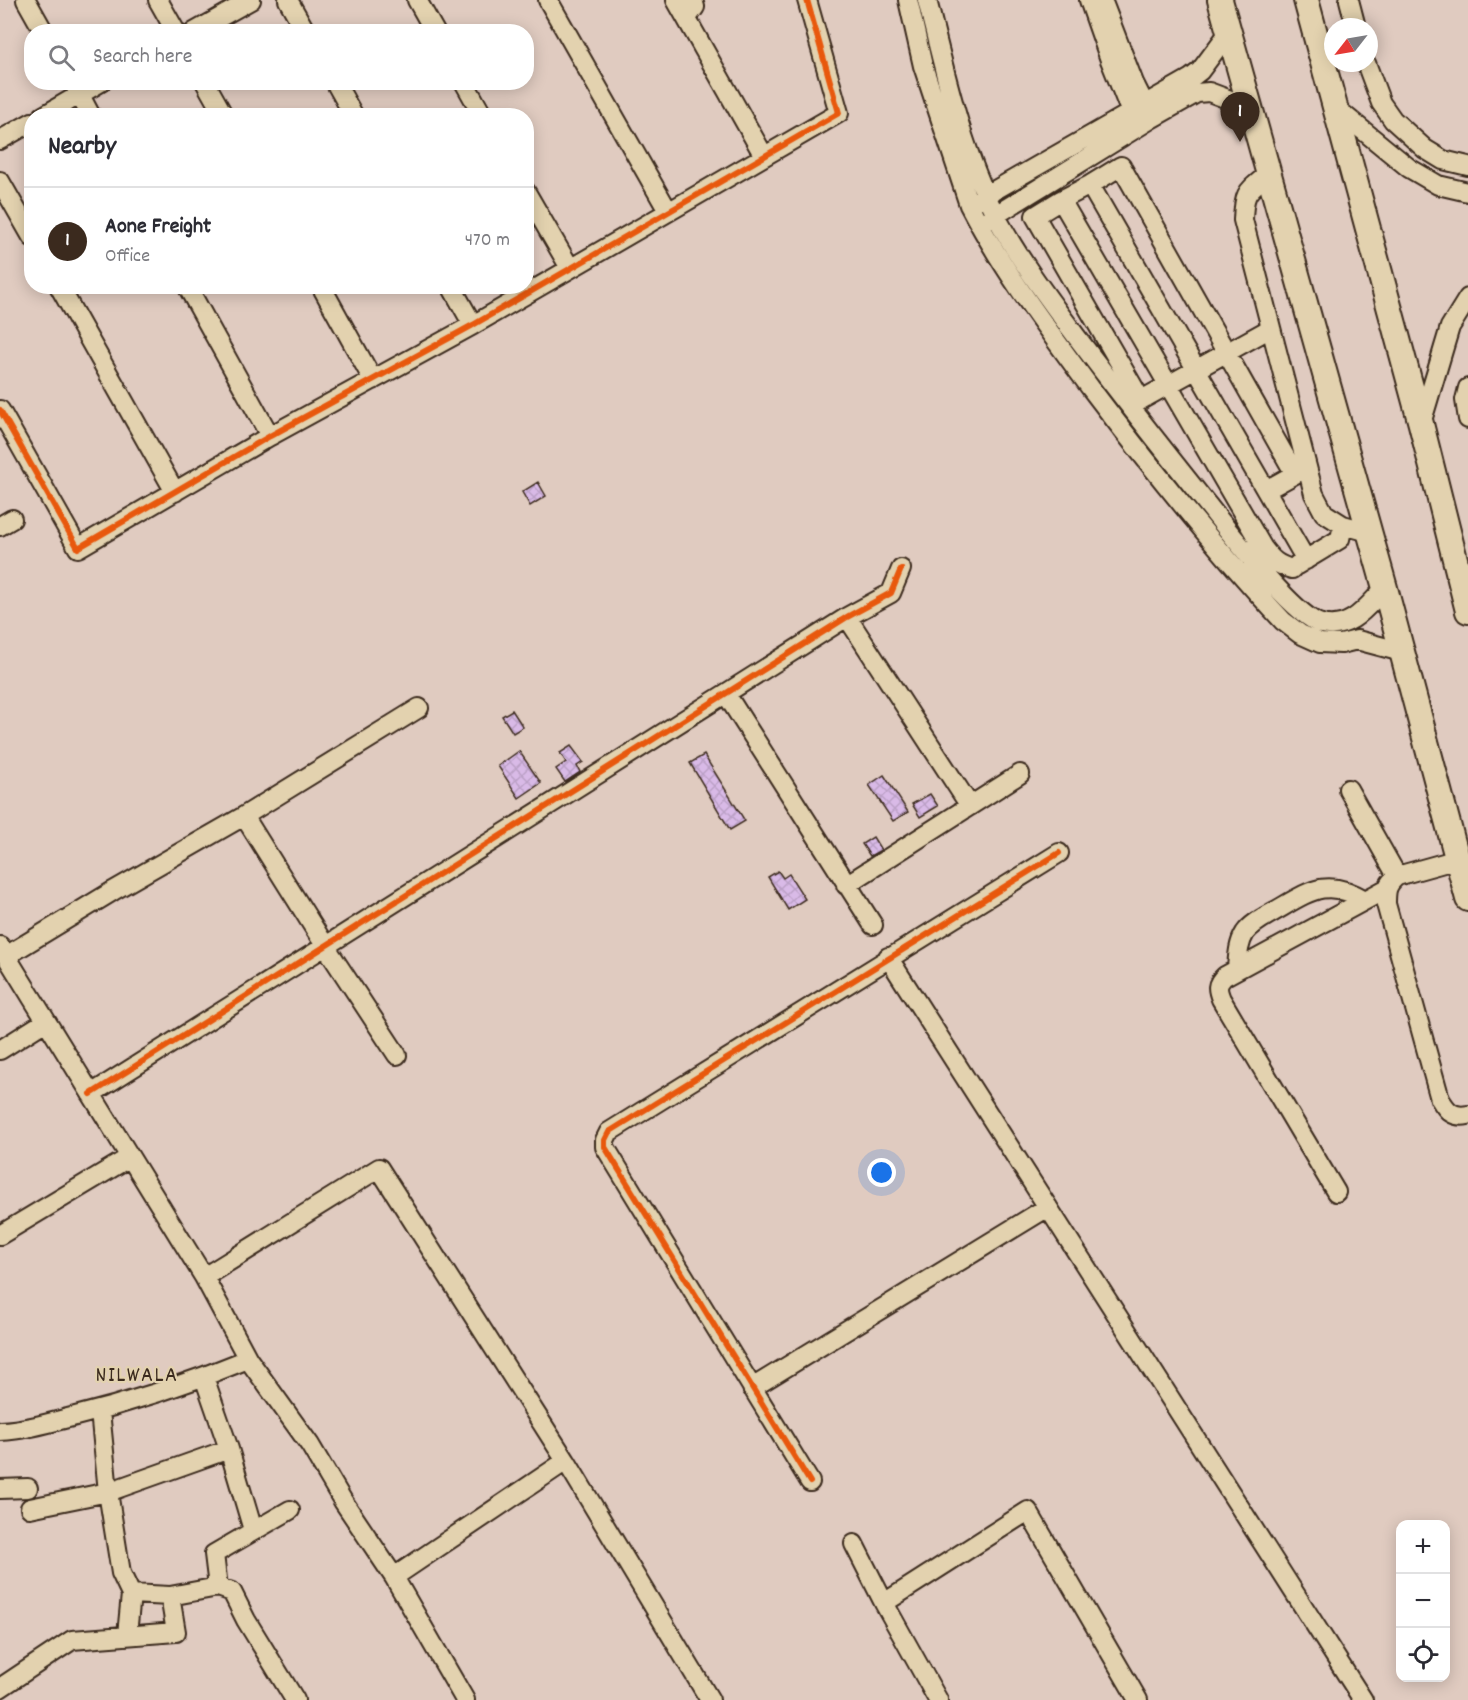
<!DOCTYPE html>
<meta charset="utf-8">
<style>
:root{--surface:#fff;--page:#f2f2f3;--text:#2b2b33;--muted:#7c7c81;--line:#e1e1e2;--accent:#3b2a1e}
body{margin:0;font-family:Dekko,sans-serif;background:var(--page);color:var(--text)}
.controls{position:absolute;right:18px;bottom:18px;display:grid;overflow:hidden;border-radius:12px;box-shadow:0 3px 15px #0003}
.controls button{width:54px;height:54px;display:grid;place-items:center;padding:0;border:0;border-bottom:2px solid var(--line);background:var(--surface);color:var(--text);font:30px sans-serif}
.compass{position:absolute;left:1324px;top:18px;width:54px;height:54px;border-radius:50%;background:var(--surface);box-shadow:0 3px 15px #0003;rotate:239deg}
.you{position:absolute;left:882px;top:1173px;width:21px;height:21px;margin:-15px;border:4px solid #fff;border-radius:50%;background:#1a73e8;box-shadow:0 0 0 9px #1a73e833}
.badge{display:grid;place-items:center;width:39px;height:39px;border-radius:50%;background:var(--accent);color:#fff;font-size:20px;font-weight:700}
.pin{position:absolute;translate:-50% -50px;filter:drop-shadow(0 2px 3px #0008)}
.pin::after{content:'';position:absolute;top:32px;width:21px;height:18px;background:inherit;clip-path:polygon(0 0,100% 0,50% 100%)}
.list{margin:0;padding:0;list-style:none}
h2{display:flex;justify-content:space-between;align-items:center;height:78px;margin:0;padding:0 24px;font-size:26px}
h2 small{font-size:20px;font-weight:400;color:var(--muted)}
.list li{display:grid;grid-template-columns:39px 1fr auto;gap:18px;align-items:center;box-sizing:border-box;height:108px;padding:0 24px;border-top:2px solid var(--line)}
.list b{display:block;font-size:22px;white-space:nowrap}
.list p{margin:0;font-size:20px;white-space:nowrap;color:var(--muted)}
.list em{font-size:20px;font-style:normal;color:var(--muted)}
.icon{flex:none;width:33px;height:33px;fill:none;stroke:currentColor;stroke-width:2;stroke-linecap:round;stroke-linejoin:round}
.map{position:relative;flex:none;width:1468px;height:1700px;overflow:hidden}
.search{position:absolute;background:var(--surface);box-shadow:0 3px 15px #0003;left:24px;top:24px;width:510px;height:66px;display:flex;align-items:center;gap:15px;box-sizing:border-box;padding:0 21px;border-radius:24px;color:var(--muted);font-size:22px}
.panel{position:absolute;background:var(--surface);box-shadow:0 3px 15px #0003;left:24px;top:108px;width:510px;height:186px;border-radius:24px}
.map>svg:first-child{display:block}
</style>
<div class="map">
<svg width="1468" height="1700" viewBox="0 0 1468 1700">
<defs>
<pattern id="building-cross-hatch" width="8" height="8" patternUnits="userSpaceOnUse" patternTransform="scale(1.5)"><rect width="8" height="8" fill="#d9bae7"/><path d="M0 0l8 8M0 8l8-8" fill="none" stroke="#bba0c6"/></pattern>
</defs>
<rect width="100%" height="100%" fill="#e0cbc0"/>
<filter id="ink" filterUnits="userSpaceOnUse"><feTurbulence type="fractalNoise" baseFrequency=".0167" numOctaves="2"/><feDisplacementMap in="SourceGraphic" scale="12" xChannelSelector="R" yChannelSelector="G"/><feConvolveMatrix kernelMatrix="1 2 1 2 8 2 1 2 1" color-interpolation-filters="sRGB"/></filter>
<g filter="url(#ink)">
<!-- building -->
<path fill="url(#building-cross-hatch)" stroke="#3b2a1e" stroke-width="1.5" d="M538,482L546,496L530,506L522,492Z
M512,710L523,727L513,733L502,716Z
M571,746L583,762L577,766L580,772L565,782L556,769L566,762L560,753Z
M519,751L541,783L519,798L498,766Z
M704,755L745,821L730,830L690,763Z
M884,775L908,812L893,821L869,785Z
M930,794L938,806L920,817L912,804Z
M873,837L881,850L870,856L862,844Z
M778,871L783,878L789,874L805,899L788,910L768,877Z"/>
<g fill="none" stroke-linecap="round" stroke-linejoin="round">
<defs>
<path id="minor" d="M26,0L44,32
M158,0L176,32
M288,0L306,32
M417,0L435,32
M548,0L668,211
M676,0L764,156
M908,0L923,66L969,205C1003,271 1048,330 1092,390C1152,469 1215,548 1283,621L1300,634L1320,643L1341,644L1357,640L1402,652
M927,0C945,72 961,149 996,216C1018,258 1048,298 1076,336C1119,393 1163,449 1207,504C1228,530 1294,617 1322,624C1351,631 1367,606 1385,588
M1089,0L1110,60L1135,123
M1349,0L1356,27
M1104,5L1134,83L1150,115
M687,18L695,7L693,0
M194,32L251,0
M1366,63L1381,103L1393,120L1425,149L1443,160L1468,166
M73,82L91,116
M205,82L224,116
M335,82L354,116
M464,82L483,116
M1337,109L1409,168L1438,185L1468,192
M43,116L101,82
M0,140L32,122
M1268,174C1247,192 1244,191 1243,220L1314,494L1324,513L1343,525L1369,532
M0,181L32,237
M1090,185L1061,200L1263,548C1272,560 1277,565 1292,569
M526,192L570,268
M1061,200L1035,216L1141,400
M976,201L1191,78L1200,71L1229,32
M986,221L1151,119L1197,93L1209,92L1249,107
M59,286L175,492
M187,286L270,436
M321,286L373,380
M451,286L473,325
M1468,388L1465,400L1468,419
M1132,407L1141,400L1271,328
M0,410L78,548L270,436L473,325L839,113L807,0
M1421,424L1450,327L1468,298
M1266,490L1295,474L1121,166L1090,185L1306,560
M0,526L12,519
M1297,565L1340,539L1343,525
M847,617L970,806
M726,694L873,925
M1348,789L1397,876
M244,816L326,947L397,1055
M1458,859L1397,876C1386,885 1386,891 1386,904L1440,1099C1447,1111 1453,1118 1468,1115
M846,885L1020,774
M0,946L204,1277L248,1359L310,1445L343,1501L394,1577L465,1700
M6,956L113,891L244,816L419,708
M888,957L1363,1700
M1237,969C1238,957 1238,944 1245,933C1252,923 1265,917 1275,911C1310,891 1327,877 1365,900
M0,1050L46,1021
M91,1094L847,617L891,593L901,569
M1336,1192L1221,999C1217,989 1216,984 1225,976L1386,889
M0,1235L130,1157
M204,1277L379,1168L566,1461L710,1700
M204,1377L229,1449L253,1530
M752,1388L1048,1207
M100,1411L108,1492L121,1573L131,1594L127,1635
M0,1431C23,1430 45,1424 68,1418C130,1403 190,1383 248,1359
M810,1482L605,1147V1140L609,1132L1059,853
M0,1489L28,1488
M30,1508L108,1492L229,1449
M854,1544L884,1603L938,1700
M394,1577L566,1461
M218,1587L214,1554L290,1510
M131,1594L170,1596L218,1587L232,1592L246,1620L295,1700
M884,1603L1028,1511L1138,1700
M0,1688L72,1640L176,1632L170,1596"/>
<path id="major" d="M1220,0L1385,588L1468,899
M1306,0L1421,424L1468,611"/>
</defs>
<!-- minor casing -->
<use href="#minor" stroke="#3b2a1e" stroke-width="22"/>
<!-- major casing -->
<use href="#major" stroke="#3b2a1e" stroke-width="28"/>
<!-- minor -->
<use href="#minor" stroke="#e3d2af" stroke-width="18"/>
<!-- major -->
<use href="#major" stroke="#e3d2af" stroke-width="24"/>
<defs>
<path id="cycleway" d="M0,410L78,548L270,436L473,325L839,113L807,0
M91,1094L847,617L891,593L901,569
M810,1482L605,1147V1140L609,1132L1059,853"/>
</defs>
<!-- cycleway casing -->
<use href="#cycleway" stroke="#e3d2af" stroke-width="10"/>
<!-- cycleway -->
<use href="#cycleway" stroke="#e8590c" stroke-width="6"/>
</g>
</g>
<g text-anchor="middle" dominant-baseline="central" stroke-width="4.5" stroke-linejoin="round" paint-order="stroke">
<!-- quarter labels -->
<g font-size="22" letter-spacing="1.5" fill="#3b2a1e" stroke="#e3d2af">
<text x="137" y="1376">NILWALA</text>
</g>
</g>
</svg>
<div class="controls">
<button>+</button>
<button>−</button>
<button><svg class="icon" aria-label="locate" viewBox="0 0 24 24"><circle cx="12" cy="12" r="6"/><path d="M12 2v4M12 18v4M2 12h4M18 12h4"/></svg></button>
</div>
<svg class="compass" viewBox="-18 -18 36 36"><path d="M0-13l5 13h-10z" fill="#e53935"/><path d="M0 13l5-13h-10z" fill="#7c7c81"/></svg>
<div class="you"></div>
<div class="pin badge" style="left:1240px;top:142px">1</div>
<div class="search"><svg class="icon" aria-label="search" viewBox="0 0 24 24"><circle cx="10" cy="10" r="6"/><path d="M15 15l6 6"/></svg>Search here</div>
<section class="panel">
<h2>Nearby<small></small></h2>
<ul class="list">
<li><span class="badge">1</span><div><b>Aone Freight</b><p>Office</p></div><em>470 m</em></li>
</ul>
</section>
</div>
